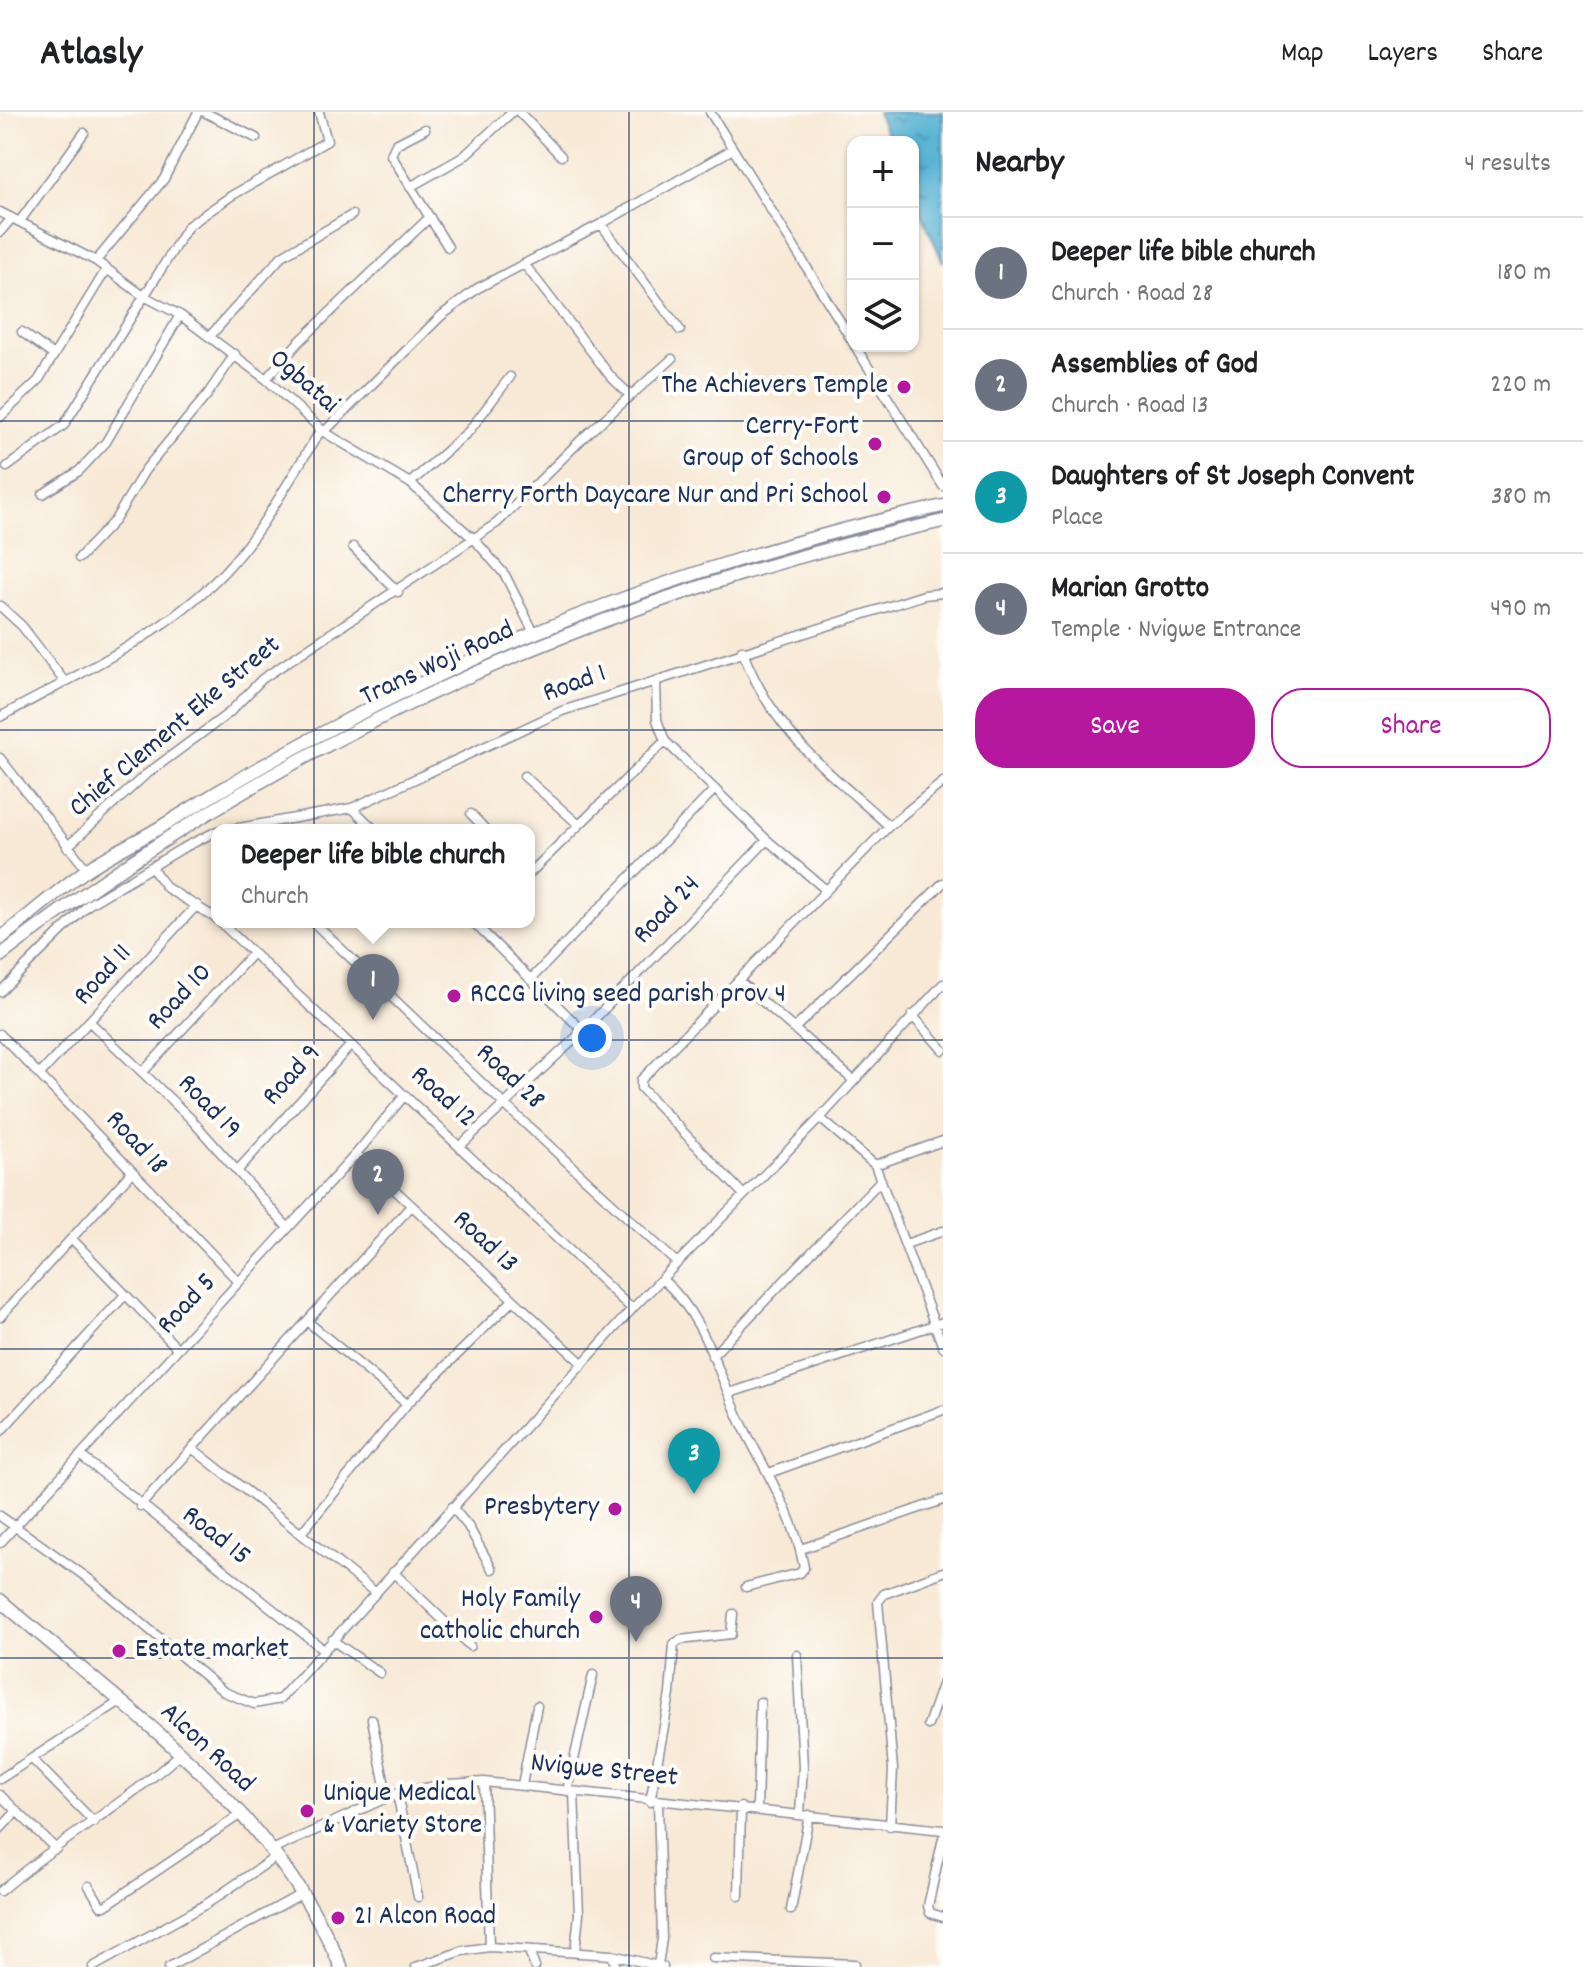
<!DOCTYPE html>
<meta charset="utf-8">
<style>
:root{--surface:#fff;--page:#f6f6f6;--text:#202124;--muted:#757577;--line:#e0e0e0;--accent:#b5179e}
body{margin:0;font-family:Dekko,sans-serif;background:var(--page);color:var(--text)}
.controls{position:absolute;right:24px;top:24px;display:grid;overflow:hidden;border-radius:16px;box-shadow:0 2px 6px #0004}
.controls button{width:72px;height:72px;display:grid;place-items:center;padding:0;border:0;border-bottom:2px solid var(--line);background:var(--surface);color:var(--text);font:40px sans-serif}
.you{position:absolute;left:592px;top:926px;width:28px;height:28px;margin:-20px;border:6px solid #fff;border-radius:50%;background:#1a73e8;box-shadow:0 0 0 12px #1a73e833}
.badge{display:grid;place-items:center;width:52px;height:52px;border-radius:50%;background:var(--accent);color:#fff;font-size:26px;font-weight:700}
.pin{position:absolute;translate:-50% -66px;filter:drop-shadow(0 2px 4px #0008)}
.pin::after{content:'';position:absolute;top:42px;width:28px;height:24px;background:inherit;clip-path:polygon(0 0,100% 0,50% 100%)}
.popup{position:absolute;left:211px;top:712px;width:324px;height:104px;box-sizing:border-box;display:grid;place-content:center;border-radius:16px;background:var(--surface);filter:drop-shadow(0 2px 6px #0005);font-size:26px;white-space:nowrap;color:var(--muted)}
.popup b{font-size:30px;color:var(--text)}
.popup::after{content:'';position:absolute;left:50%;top:100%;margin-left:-16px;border:16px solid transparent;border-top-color:var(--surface)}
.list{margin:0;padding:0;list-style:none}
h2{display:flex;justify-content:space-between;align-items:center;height:104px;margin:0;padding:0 32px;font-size:34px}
h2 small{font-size:26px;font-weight:400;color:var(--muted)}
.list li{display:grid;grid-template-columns:52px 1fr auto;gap:24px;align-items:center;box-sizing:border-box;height:112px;padding:0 32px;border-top:2px solid var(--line)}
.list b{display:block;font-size:30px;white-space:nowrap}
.list p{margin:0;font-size:26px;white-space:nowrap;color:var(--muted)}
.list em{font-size:26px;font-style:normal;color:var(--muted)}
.actions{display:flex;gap:16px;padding:24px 32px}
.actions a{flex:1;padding:18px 0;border:2px solid var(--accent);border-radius:32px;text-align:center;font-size:28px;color:var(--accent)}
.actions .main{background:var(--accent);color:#fff}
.icon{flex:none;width:44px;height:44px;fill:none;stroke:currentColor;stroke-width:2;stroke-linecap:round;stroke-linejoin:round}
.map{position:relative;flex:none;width:943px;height:1855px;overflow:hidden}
header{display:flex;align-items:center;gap:48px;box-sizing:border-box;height:112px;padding:0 40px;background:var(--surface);border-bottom:2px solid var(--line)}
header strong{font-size:38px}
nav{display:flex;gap:44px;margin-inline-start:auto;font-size:28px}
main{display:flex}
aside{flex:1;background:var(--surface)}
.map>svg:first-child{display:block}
</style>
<header>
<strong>Atlasly</strong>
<nav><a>Map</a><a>Layers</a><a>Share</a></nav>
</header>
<main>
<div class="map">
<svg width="943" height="1855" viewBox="0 0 943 1855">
<defs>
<pattern id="water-ripples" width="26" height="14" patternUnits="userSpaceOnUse" patternTransform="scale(2)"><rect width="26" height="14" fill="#55b2d3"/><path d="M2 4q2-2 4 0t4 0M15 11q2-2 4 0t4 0" fill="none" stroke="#4691ae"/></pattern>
</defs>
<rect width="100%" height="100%" fill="#fdfcf7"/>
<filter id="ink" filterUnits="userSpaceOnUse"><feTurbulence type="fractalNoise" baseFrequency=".0125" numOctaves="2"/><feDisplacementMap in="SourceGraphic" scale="16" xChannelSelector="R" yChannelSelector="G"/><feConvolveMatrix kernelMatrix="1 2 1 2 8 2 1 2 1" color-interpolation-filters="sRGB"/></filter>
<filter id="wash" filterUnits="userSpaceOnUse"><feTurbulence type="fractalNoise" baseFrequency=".006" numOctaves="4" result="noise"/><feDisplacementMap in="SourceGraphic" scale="32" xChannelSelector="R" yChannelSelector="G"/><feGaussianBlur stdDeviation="1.8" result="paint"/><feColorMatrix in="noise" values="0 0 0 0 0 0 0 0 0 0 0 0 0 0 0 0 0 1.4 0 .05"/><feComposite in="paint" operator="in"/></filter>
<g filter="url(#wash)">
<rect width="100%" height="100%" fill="#f8e9d6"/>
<!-- water -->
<path fill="url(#water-ripples)" stroke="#387098" stroke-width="2" d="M877,0H943V150L913,82V30H890Z"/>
</g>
<g filter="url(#ink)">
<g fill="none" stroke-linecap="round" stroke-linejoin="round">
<defs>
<path id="street" d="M204,0L256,26
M519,0L561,44
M710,0L853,230
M425,17L396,32L391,43L448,135
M410,75L463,45L512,0
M0,100L96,149L142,183L180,203L266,267L324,320L410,371L475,428L505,463L534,521
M20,109L84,21
M601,112L680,218
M0,120L12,106
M96,149L164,67L198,0
M525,153L611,265L630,283
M22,220L53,243
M211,223L282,144L352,103
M855,234L943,374
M266,267L298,231L430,105
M0,305L38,269L106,158
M324,320L441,204L478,176L601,112L733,37
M7,355L64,313L188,114L231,84L327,29L319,0
M410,371L469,319L510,265
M43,382L79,359L106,330L180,203
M353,435L398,480
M79,446L115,408L145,358L207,283L235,242
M0,494L22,514L64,569
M742,538C773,621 826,657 889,714
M656,569L657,608L665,629L767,728L825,777
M0,605C78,562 174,519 233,450C267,411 293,361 321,318
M0,646L87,758
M524,664L578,712
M352,696L375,718
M471,702L486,718
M227,718L352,696L562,599L924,483L943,481
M67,735L144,664L229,601L262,567L497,411L585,324L672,247
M151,755L167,776L217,807
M529,762L665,629
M220,810L632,1197
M313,810L505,993L677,1151
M473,810L583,919
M530,868L715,677
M738,868L853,968
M0,880L88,793L181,737L217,719
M912,903L943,938
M91,911L190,1006L288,1116
M794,917L943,771
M0,922L239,1170
M143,960L252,842
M41,961L197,793
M820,1006L875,1053L943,1235
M461,1033L583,919L767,728
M356,1042L583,1252
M875,1053L943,1029
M237,1059L350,934
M744,1083L641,976V968L889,714L943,670
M72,1127L177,1236
M906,1132L943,1119
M663,1168C706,1205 719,1267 744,1316C767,1362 795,1404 804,1456L800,1461L746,1475
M0,1205L131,1061
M308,1210L407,1292
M712,1244L881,1068
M730,1281L943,1210
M0,1320L124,1184
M192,1336L376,1481
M81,1344L324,1538
M769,1361L943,1298
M140,1394L411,1094
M452,1395L468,1414L492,1457
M0,1404L89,1467L224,1580L254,1592L280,1587L632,1197L820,1006L943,872
M302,1420L407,1292L513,1188
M0,1431L356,1042L405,983
M801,1437L943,1388
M393,1460L470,1534
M332,1528L380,1561
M797,1543L803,1655L800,1701
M372,1607L387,1684
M928,1613L943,1570
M32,1647L94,1710
M0,1667L119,1590
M484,1670L489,1835
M522,1673L537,1594
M567,1679L593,1563
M397,1681L418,1785
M574,1681L579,1802L575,1840
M0,1683L56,1737
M650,1690L670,1582L674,1532L680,1528L731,1522L733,1502
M757,1696L760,1590
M890,1714L893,1657L878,1490L884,1482L943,1460
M0,1717L17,1699
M943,1726L928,1794L930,1801L943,1805
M272,1738L397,1681L448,1672L484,1670L943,1718
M89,1774L101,1794H105L241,1702
M0,1779C57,1730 123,1693 180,1642
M739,1784L741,1695
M791,1798L809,1703
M529,1839L535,1855
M612,1843L616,1855
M713,1846L855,1852
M658,1853L662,1827L658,1691
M93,1855L208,1791L277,1744
M169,1855L303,1781
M416,1855L462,1839L489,1835L612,1843L663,1855"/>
<path id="secondary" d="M0,827C28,804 56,780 85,759C110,742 138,729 164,713C403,562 666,454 943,394
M0,844C280,628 599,485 943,409
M0,1488C125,1597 275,1696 341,1855"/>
</defs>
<!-- street casing -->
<use href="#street" stroke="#8a8c9a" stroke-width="11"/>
<!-- secondary casing -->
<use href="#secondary" stroke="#8a8c9a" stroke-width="15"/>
<!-- street -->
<use href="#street" stroke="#fff" stroke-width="8"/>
<!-- secondary -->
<use href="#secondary" stroke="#fff" stroke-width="12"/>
</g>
</g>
<!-- grid -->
<path fill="none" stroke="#1b2f5e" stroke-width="2" stroke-opacity="0.55" d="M314,0V1855M629,0V1855M0,309H943M0,618H943M0,928H943M0,1237H943M0,1546H943"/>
<!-- markers -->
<g fill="#b5179e" stroke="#fdfcf7" stroke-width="3">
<circle cx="904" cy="275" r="8"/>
<circle cx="875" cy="332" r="8"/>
<circle cx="884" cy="385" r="8"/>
<circle cx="454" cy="884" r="8"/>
<circle cx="615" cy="1397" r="8"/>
<circle cx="596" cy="1505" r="8"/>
<circle cx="119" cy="1539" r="8"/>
<circle cx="307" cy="1699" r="8"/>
<circle cx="338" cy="1806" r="8"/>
</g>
<g text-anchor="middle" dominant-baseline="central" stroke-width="8" stroke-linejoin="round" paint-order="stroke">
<!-- street labels -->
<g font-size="28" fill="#1b2f5e" stroke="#fdfcf7">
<text transform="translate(303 271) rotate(41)">Ogbatai</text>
<text transform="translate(438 553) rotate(-25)">Trans Woji Road</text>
<text transform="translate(575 573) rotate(-20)">Road 1</text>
<text transform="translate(176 616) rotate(-40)">Chief Clement Eke Street</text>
<text transform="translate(668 799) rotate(-46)">Road 24</text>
<text transform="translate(104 864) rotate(-48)">Road 11</text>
<text transform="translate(181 886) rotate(-47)">Road 10</text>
<text transform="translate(293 964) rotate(-48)">Road 9</text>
<text transform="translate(509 966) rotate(43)">Road 28</text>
<text transform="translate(442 986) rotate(42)">Road 12</text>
<text transform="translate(208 996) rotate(46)">Road 19</text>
<text transform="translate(135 1032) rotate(47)">Road 18</text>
<text transform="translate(484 1131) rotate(43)">Road 13</text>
<text transform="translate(188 1193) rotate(-47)">Road 5</text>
<text transform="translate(215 1425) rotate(38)">Road 15</text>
<text transform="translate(206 1637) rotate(43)">Alcon Road</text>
<text transform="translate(604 1660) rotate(6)">Nvigwe Street</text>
</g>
<!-- poi labels -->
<g font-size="28" fill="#1b2f5e" stroke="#fdfcf7" text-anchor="end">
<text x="888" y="275">The Achievers Temple</text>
<text x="859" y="316">Cerry-Fort<tspan x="859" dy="32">Group of Schools</tspan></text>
<text x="868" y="385">Cherry Forth Daycare Nur and Pri School</text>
<text x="470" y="884" text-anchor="start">RCCG living seed parish prov 4</text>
<text x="599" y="1397">Presbytery</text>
<text x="580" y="1489">Holy Family<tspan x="580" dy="32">catholic church</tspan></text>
<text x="135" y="1539" text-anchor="start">Estate market</text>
<text x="323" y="1683" text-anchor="start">Unique Medical<tspan x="323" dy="32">&amp; Variety Store</tspan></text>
<text x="354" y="1806" text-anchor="start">21 Alcon Road</text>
</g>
</g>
</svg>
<div class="controls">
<button>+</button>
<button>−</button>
<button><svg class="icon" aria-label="layers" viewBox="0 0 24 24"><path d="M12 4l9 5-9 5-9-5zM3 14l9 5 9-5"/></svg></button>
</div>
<div class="you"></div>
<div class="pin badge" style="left:373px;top:908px;background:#6b7280">1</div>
<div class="popup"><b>Deeper life bible church</b>Church</div>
<div class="pin badge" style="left:378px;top:1103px;background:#6b7280">2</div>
<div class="pin badge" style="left:694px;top:1382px;background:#0f9aa8">3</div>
<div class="pin badge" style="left:636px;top:1530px;background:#6b7280">4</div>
</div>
<aside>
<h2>Nearby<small>4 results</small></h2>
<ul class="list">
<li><span class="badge" style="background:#6b7280">1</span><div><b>Deeper life bible church</b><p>Church · Road 28</p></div><em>180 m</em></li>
<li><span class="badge" style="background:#6b7280">2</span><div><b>Assemblies of God</b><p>Church · Road 13</p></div><em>220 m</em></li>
<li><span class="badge" style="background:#0f9aa8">3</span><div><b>Daughters of St Joseph Convent</b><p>Place</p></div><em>380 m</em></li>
<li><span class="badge" style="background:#6b7280">4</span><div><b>Marian Grotto</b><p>Temple · Nvigwe Entrance</p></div><em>490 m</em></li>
</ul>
<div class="actions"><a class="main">Save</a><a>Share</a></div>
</aside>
</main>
